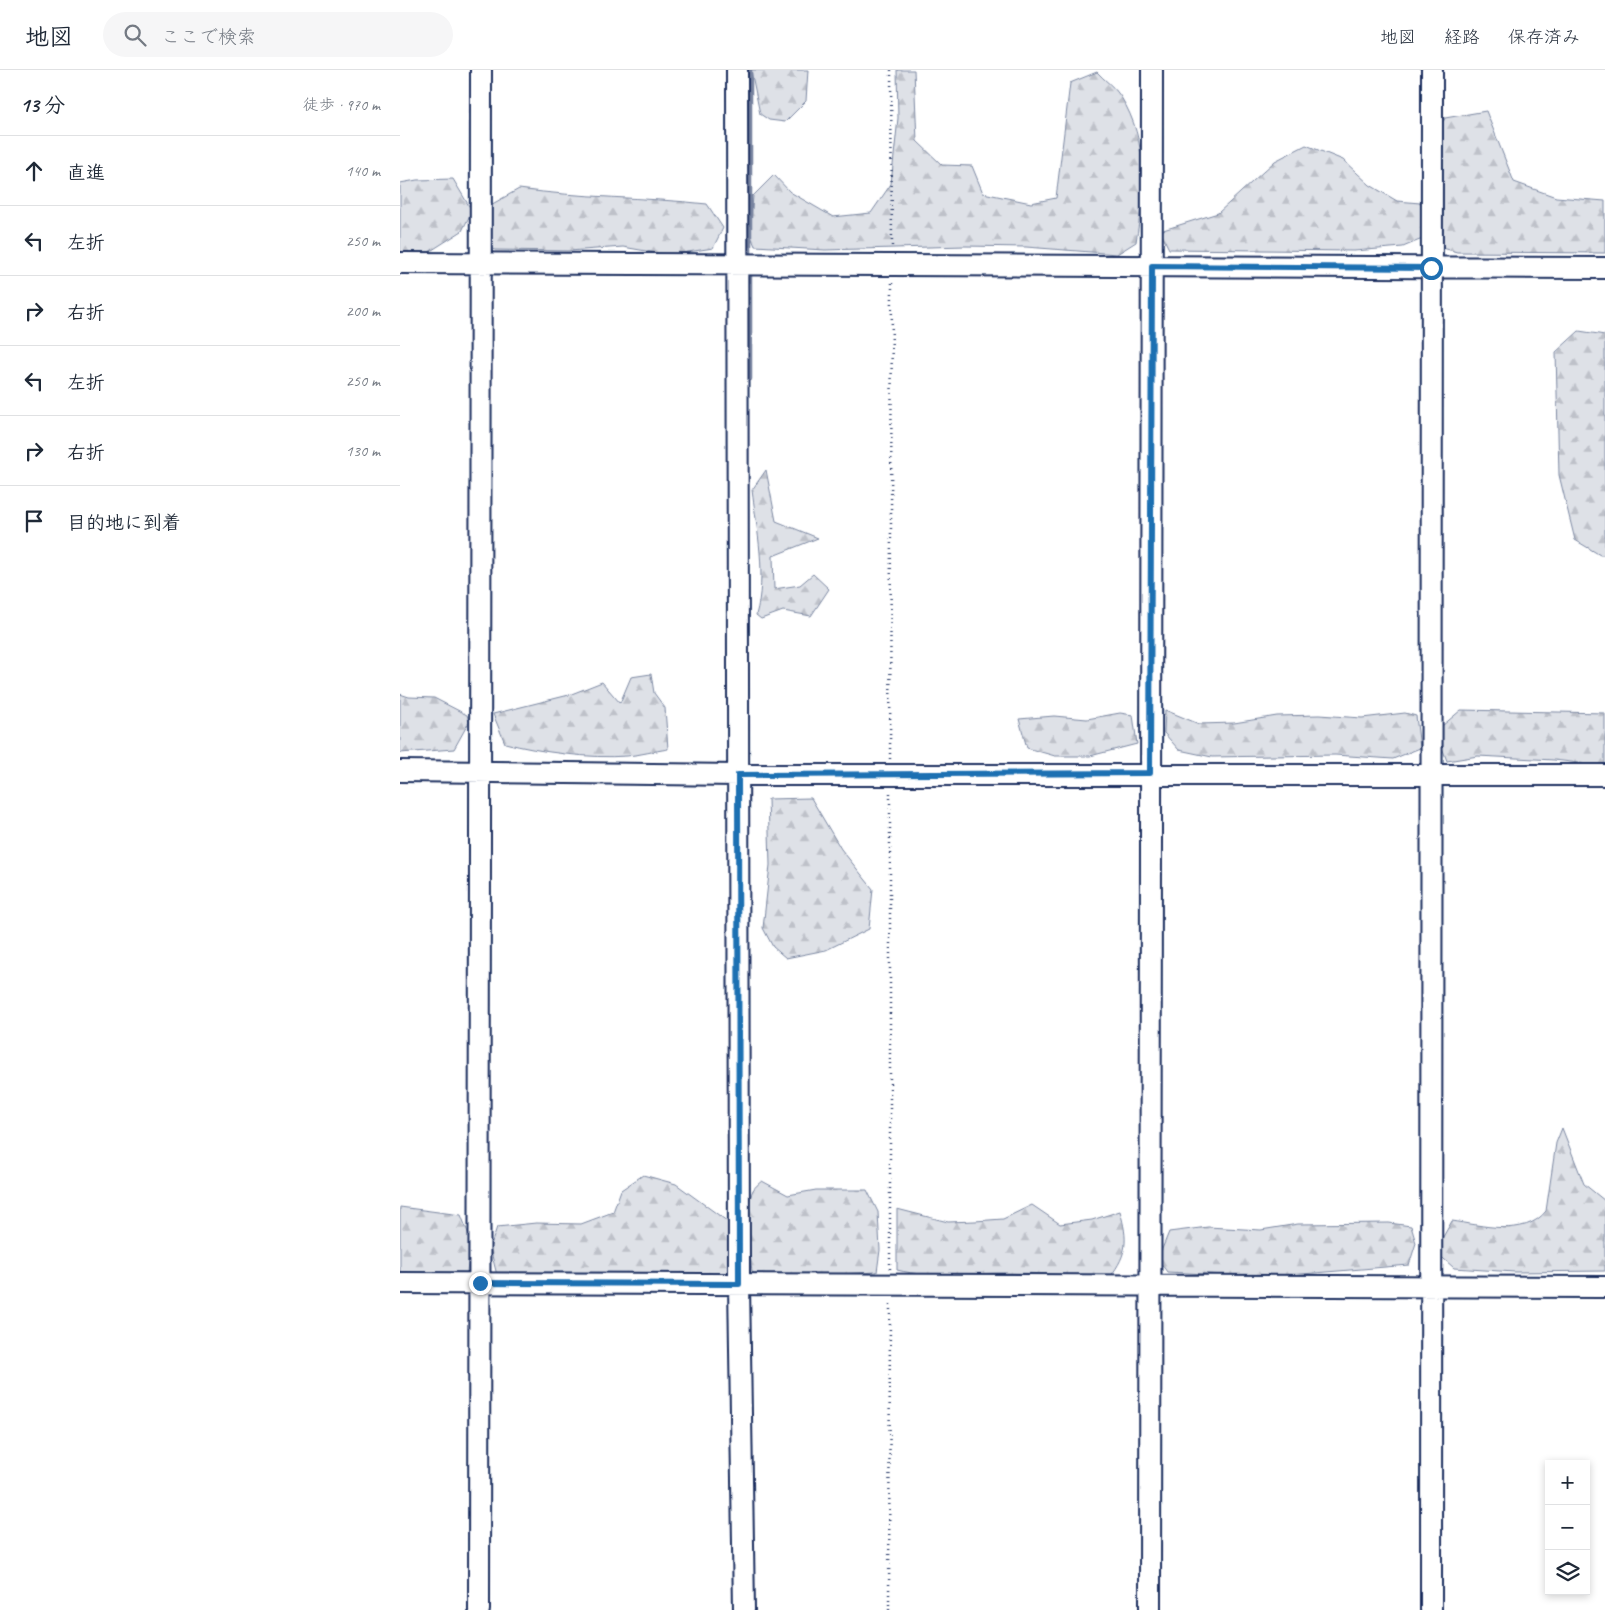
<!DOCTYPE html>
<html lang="ja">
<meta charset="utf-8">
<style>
:root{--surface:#fff;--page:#f6f6f7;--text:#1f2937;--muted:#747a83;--line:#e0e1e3}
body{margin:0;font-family:Caveat,"Klee One",sans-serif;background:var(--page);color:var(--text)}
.controls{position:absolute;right:15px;bottom:15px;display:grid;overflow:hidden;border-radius:0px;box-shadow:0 2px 8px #0003}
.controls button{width:45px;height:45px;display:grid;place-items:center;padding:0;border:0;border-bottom:1px solid var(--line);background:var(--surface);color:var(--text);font:25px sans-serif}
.stop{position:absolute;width:15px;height:15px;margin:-11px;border:4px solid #1f6fb2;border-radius:50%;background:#fff}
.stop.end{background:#1f6fb2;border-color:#fff;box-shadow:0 1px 5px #0008}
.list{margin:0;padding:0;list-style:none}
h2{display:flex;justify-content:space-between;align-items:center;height:65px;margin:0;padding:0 20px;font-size:21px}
h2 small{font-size:16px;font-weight:400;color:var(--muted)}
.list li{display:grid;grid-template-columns:32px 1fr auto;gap:15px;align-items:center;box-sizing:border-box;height:70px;padding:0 20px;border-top:1px solid var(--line)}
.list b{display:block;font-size:19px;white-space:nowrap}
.list em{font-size:16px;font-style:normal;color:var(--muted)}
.icon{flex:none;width:28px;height:28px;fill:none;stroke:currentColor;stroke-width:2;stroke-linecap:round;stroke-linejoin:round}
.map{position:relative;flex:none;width:1205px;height:1540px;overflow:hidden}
header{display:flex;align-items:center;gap:30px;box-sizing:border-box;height:70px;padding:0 25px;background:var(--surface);border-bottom:1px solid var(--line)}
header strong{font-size:24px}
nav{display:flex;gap:28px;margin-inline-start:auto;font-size:18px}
.search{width:350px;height:45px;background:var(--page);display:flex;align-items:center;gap:12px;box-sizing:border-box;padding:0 18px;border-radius:28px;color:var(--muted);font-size:19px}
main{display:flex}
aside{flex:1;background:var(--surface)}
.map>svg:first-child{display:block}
</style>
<header>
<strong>地図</strong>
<div class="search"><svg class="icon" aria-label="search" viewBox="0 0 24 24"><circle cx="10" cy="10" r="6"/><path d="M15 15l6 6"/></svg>ここで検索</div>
<nav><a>地図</a><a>経路</a><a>保存済み</a></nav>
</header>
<main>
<aside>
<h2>13 分<small>徒歩 · 970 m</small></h2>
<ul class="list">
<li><svg class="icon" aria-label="ahead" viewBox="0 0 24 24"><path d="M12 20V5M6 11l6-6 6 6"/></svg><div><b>直進</b></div><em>140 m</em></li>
<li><svg class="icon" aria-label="left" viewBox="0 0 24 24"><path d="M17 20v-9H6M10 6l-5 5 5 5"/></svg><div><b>左折</b></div><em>250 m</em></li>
<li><svg class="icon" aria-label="right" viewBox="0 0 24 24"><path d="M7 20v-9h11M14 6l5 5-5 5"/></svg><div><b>右折</b></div><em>200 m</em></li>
<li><svg class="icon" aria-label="left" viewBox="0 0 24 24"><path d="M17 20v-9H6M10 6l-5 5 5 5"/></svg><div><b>左折</b></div><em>250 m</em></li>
<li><svg class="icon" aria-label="right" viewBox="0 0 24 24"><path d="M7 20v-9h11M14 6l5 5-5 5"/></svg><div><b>右折</b></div><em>130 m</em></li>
<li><svg class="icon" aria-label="arrive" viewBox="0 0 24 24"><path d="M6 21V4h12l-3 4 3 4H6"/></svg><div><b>目的地に到着</b></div></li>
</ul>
</aside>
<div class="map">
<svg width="1205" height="1540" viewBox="0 0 1205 1540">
<defs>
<pattern id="forest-firs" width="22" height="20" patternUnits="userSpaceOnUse" patternTransform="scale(1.25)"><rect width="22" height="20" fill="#dee1e7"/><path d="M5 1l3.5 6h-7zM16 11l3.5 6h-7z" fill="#bec1c9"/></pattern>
</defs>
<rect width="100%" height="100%" fill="#fff"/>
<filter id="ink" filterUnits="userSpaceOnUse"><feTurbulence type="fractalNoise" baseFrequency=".02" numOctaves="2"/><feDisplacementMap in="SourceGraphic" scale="10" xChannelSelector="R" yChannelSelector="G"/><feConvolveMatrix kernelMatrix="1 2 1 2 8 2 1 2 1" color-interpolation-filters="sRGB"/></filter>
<g filter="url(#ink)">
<!-- forest -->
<path fill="url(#forest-firs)" stroke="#7c88a2" d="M351,0H408L406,31L385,52L369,50L360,44Z
M497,0H514L517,71L542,95L572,96L583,123L631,133L656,128L670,13L697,2C704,10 715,17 721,27C749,72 744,122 736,172L717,184L626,177L565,176L425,180L355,176L350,164L353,126L374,105L390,122L433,147L471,143L491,114L498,48Z
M1086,41L1114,112L1156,127L1205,131V183L1057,182L1039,177L1031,79L1045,48Z
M906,75L943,90L970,115L997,131L1020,133L1027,167L1003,177L954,181L769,179L760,161L818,143L875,91Z
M53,109L72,141L62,161L29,182H0V113L17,110Z
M119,119C181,128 244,127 307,134L323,158L313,178L269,185L223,177L169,181L95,180L80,174L87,137Z
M1179,261L1205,265V485H1200L1175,470L1159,405L1156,282Z
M366,400L376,451L418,468L373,486L374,519L400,515L413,504L429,519L411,546L383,541L361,549L356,545C367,506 357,460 352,420Z
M251,604L254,623L265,638L268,679C254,681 240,685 227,686C191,689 139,682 105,673L93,644L169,625L202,612L220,633L231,607Z
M0,624L9,627L34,628L67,645L69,652L54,679L0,683Z
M765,640L799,654L834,653L877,646L919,645L962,648L1005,643L1016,646L1020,678L993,689L935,685L812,687L779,680L764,663Z
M1061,640L1205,643V696L1154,690L1078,686L1047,691L1036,661Z
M720,643L733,645L737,674L690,686H655L627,678L619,649L654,646L687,649Z
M411,728L441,779L473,819L469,859L426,880L386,888L373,877L363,858L370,795L368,729Z
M1162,1058L1184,1114L1205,1131V1201L1115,1202L1054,1198L1035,1181L1052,1151C1081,1155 1125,1168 1146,1141L1156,1073Z
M243,1105L276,1114L331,1154L334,1210L97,1205L90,1178L97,1157L136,1153L181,1154L213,1142L221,1120Z
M362,1111L388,1125L416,1120H467L478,1142L480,1180L477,1202L361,1208L352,1202C350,1183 345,1136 353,1120C355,1117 359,1113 362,1111Z
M632,1135L660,1154L692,1150L720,1141C728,1170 728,1183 710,1207C675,1205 640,1203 605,1203C569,1203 533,1209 497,1200V1139L548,1152L575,1151L603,1149Z
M0,1137L61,1145L71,1170L67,1202L39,1211L0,1209Z
M989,1153L1011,1156L1016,1173L1009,1195L867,1207L767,1202L758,1189L769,1162L808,1157L861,1160L898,1154Z"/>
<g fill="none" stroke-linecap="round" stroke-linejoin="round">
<!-- stream -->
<path stroke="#77839f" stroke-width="4.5" d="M350,0V190
M350,201V309"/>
<defs>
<path id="minor" d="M337,0L339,1214L344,1540
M0,193L1205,198
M0,701L338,705H1205
M0,1213L1205,1217
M79,1540L81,0
M750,1540L752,0
M1031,1540L1032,0"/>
</defs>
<!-- minor casing -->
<use href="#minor" stroke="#1b2f5e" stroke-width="24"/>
<!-- path -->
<path stroke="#1b2f5e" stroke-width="2.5" stroke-dasharray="1 4" stroke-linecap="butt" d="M491,0L492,179
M490,689L492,212
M490,1199V722
M489,1540L490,1232"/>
<!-- minor -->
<use href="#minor" stroke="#fff" stroke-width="20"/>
</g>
</g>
<g fill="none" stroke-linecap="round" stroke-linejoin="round" filter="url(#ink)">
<!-- route -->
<path stroke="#1f6fb2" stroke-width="6" d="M80,1213L339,1214L338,705L750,703L752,196L1031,198"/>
</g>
</svg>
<div class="controls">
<button>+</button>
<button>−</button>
<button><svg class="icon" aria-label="layers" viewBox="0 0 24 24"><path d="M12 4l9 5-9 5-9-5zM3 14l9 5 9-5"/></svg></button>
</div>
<div class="stop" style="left:1031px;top:198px"></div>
<div class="stop end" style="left:80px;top:1213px"></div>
</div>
</main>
